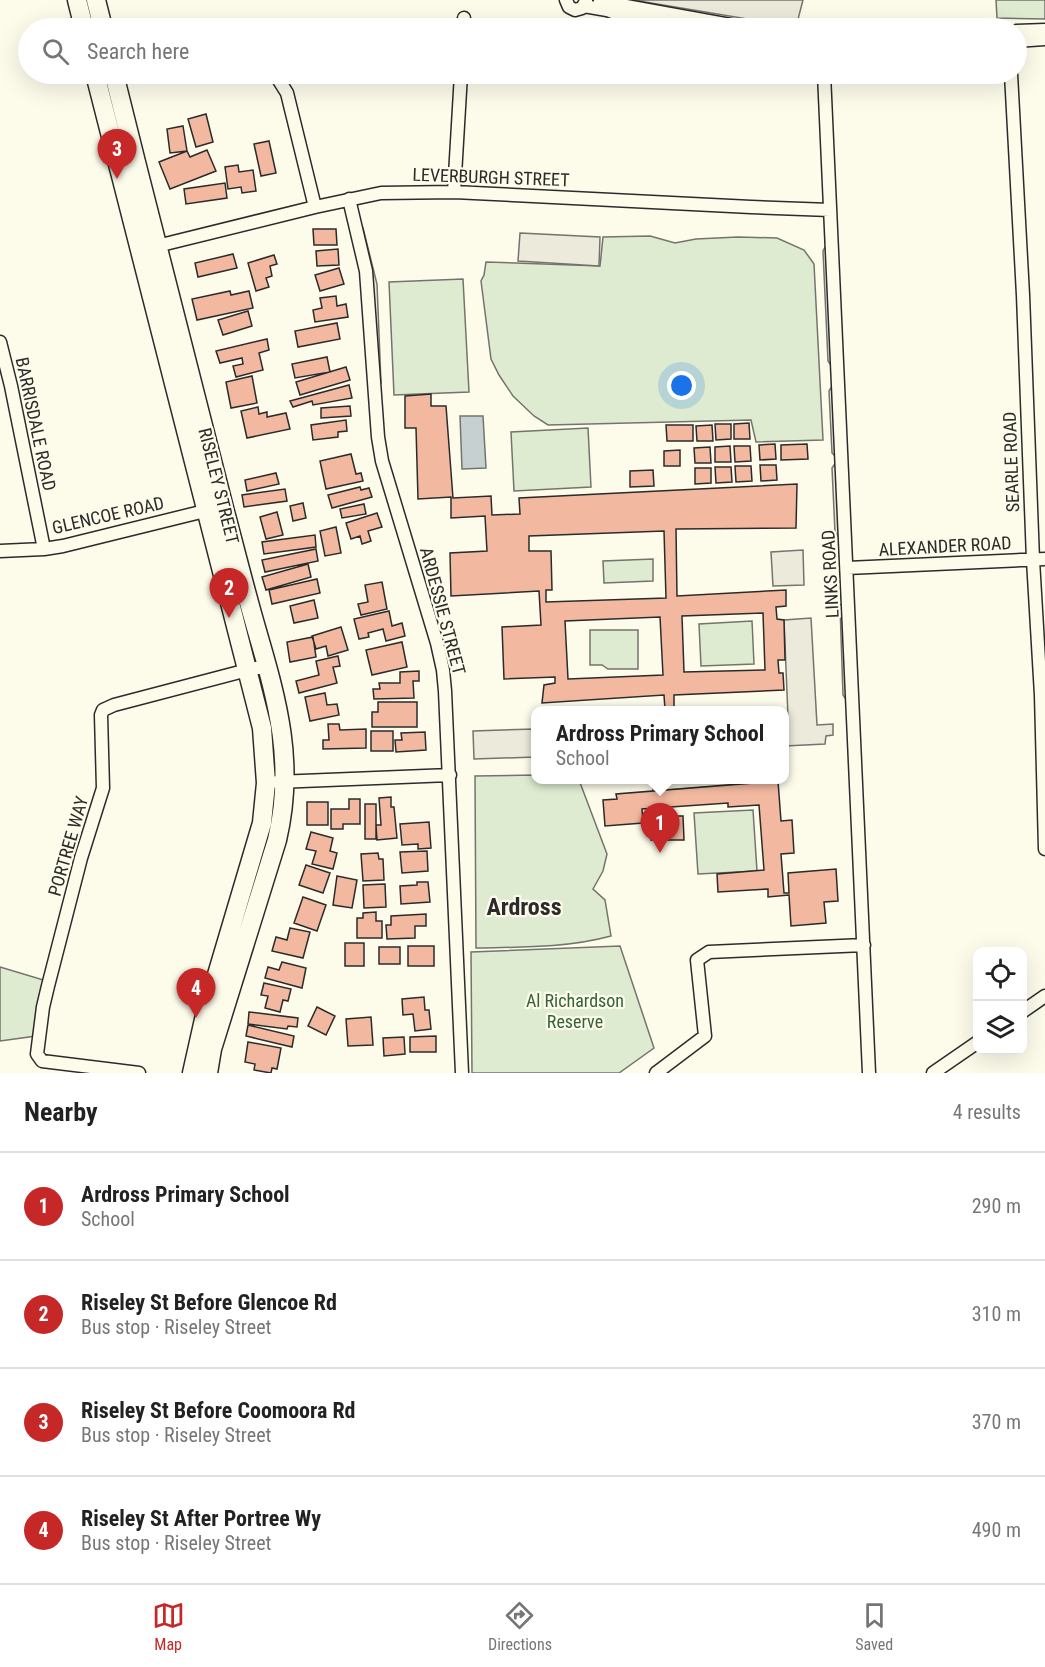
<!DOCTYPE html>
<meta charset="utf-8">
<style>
:root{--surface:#fff;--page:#f2f2f2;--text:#222;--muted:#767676;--line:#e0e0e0;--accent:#c62828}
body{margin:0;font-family:"Roboto Condensed",sans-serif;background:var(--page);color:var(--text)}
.controls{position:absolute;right:18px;bottom:18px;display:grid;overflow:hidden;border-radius:12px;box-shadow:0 6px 24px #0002}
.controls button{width:54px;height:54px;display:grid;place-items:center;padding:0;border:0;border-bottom:2px solid var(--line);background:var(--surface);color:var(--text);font:30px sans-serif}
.you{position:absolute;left:682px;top:386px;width:21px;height:21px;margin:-15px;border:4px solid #fff;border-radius:50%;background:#1a73e8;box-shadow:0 0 0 9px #1a73e833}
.badge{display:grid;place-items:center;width:39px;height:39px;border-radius:50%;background:var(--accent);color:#fff;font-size:20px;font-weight:700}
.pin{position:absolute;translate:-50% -50px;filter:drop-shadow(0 2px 3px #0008)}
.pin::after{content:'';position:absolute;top:32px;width:21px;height:18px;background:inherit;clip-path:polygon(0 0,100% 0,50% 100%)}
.popup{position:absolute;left:531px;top:706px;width:258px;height:78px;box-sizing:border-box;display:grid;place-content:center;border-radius:12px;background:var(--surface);filter:drop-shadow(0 2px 4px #0005);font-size:20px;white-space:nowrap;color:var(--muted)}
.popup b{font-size:22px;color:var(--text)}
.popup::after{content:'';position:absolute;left:50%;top:100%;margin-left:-12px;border:12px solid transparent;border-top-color:var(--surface)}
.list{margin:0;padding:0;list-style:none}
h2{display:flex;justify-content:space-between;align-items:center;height:78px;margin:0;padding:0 24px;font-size:26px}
h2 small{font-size:20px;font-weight:400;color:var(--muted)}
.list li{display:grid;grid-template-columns:39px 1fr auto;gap:18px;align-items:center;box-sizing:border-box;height:108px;padding:0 24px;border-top:2px solid var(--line)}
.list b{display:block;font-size:22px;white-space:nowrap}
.list p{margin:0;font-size:20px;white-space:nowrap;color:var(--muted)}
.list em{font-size:20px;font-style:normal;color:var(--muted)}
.icon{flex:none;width:33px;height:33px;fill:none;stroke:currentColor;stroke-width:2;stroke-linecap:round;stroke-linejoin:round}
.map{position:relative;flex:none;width:1045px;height:1073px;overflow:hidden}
.search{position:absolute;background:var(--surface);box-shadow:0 6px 24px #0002;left:18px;right:18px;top:18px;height:66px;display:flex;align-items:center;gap:15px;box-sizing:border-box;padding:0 21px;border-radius:33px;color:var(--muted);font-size:22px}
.sheet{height:510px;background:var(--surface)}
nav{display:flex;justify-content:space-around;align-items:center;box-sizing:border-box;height:84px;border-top:2px solid var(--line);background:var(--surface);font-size:16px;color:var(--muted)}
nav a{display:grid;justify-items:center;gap:3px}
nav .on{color:var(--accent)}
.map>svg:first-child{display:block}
</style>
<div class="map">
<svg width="1045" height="1073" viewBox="0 0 1045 1073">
<rect width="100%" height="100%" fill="#fdfbea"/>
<!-- green -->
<path fill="#deebd1" stroke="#74746e" stroke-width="1.5" d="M996,0H1045V19L997,18Z
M650,236L675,243L696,239L738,237L777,238L804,250L814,264L823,440L756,442L751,420L548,425L534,416L513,396L499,375L491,359L481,281L484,275L486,262L600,266L603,237Z
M463,279L469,392L394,395L389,282Z
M588,428L591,487L514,491L511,432Z
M653,559V581L604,583L603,561Z
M752,621L754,664L701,666L699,624Z
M590,630H638V669H608L602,665H590Z
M535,775L536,780H579L607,854L603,871L593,889L605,900L611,936C567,948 521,947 476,948L475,776Z
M753,810L757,871L698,874L694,813Z
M620,946L654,1048L619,1073H472L471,952Z
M0,967L50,982L36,1036L0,1041Z"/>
<!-- parking -->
<path fill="#eceadb" stroke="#74746e" stroke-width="1.5" d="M633,0H803L796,27Z
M358,225L363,228L377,284L381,383L377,389Z
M520,233L600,237L599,266L518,261Z
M828,242L833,368L828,361L823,251Z
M834,383L837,458L832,453L829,391Z
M837,461L841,540L835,532L832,468Z
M803,550L804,585L773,586L771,552Z
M846,594L849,704L843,695L840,606Z
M811,618L817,725L833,724V735L826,736L825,744L785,746V718L788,717L784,620Z
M535,729V757L474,759L473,731Z
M652,780H752L750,784L653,791Z"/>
<!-- water -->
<path fill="#c7d0d0" stroke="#74746e" stroke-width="1.5" d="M460,416H483L486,468L462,469Z"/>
<!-- building -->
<path fill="#f2b8a0" stroke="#2b2b2b" stroke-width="1.5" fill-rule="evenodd" d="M206,114L213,142L196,147L188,119Z
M183,126L187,151L170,153L167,129Z
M269,141L276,173L261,176L254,144Z
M207,150L216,171L170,189L159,162L187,151L190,157Z
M238,165L239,172L253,170L256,191L242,193L241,187L228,189L225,167Z
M225,183L227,198L186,204L184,189Z
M313,229H336L337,245H314Z
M338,249L339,265L317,266L316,251Z
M233,254L237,268L198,277L195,263Z
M274,255L277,264L270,266L272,276L266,278L269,287L256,291L248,263Z
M339,268L344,284L320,291L315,275Z
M230,291L231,295L249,291L253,308L197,320L192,299Z
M336,296L337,306L346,304L348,317L315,322L313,310L322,308L320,298Z
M248,311L252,326L223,335L218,320Z
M337,323L340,339L298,347L295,331Z
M267,339L269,350L259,353L263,370L236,377L233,366L243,364L242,358L220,363L216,351Z
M327,357L330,372L295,378L292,364Z
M346,367L350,380L300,395L296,382Z
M252,376L257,403L231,408L226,382Z
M349,385L352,398L313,405L312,401L293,407L290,401Z
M431,394V406H446L453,498L491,496L492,515L520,514L519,498L797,484L796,528L676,529L677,596L786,590V606L776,607L777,619L784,620L785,660H778L779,673H783L784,690L674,695V710H665L664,695L542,703L544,685L555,683V677L504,679L502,627L541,625L539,591L451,596L450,553L487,551L485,516L451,518V497L418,499L416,428H405V396ZM664,531L666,598L546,602V590H552L551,551H529V536ZM763,613L765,670L684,672L682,616ZM660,617L663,675L568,679L565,621Z
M350,406L351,416L321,418V408Z
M258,407L259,414L267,412V417L286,413L290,429L247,438L241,411Z
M346,420L347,431L338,432V437L313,440L311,425Z
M749,423L750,439H734V424Z
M715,424H731V439L716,440Z
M666,425H693V441H667Z
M712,425L713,441H697L696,426Z
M775,444L776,459L760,460L759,445Z
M807,444L808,459L781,460V445Z
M730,446L731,462H715V447Z
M734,446H750L751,461L735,462Z
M710,447L711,463H695L694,448Z
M680,450V466H664V451Z
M351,454L356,474L361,473L363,481L326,489L320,461Z
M760,465H776L777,480L761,481Z
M735,466H751L752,481L736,482Z
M715,467H731L732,482L716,483Z
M695,468H711V483L695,484Z
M653,470L654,486L630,487V471Z
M276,473L279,484L247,491L245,480Z
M360,487L361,490L369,488L372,497L332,508L328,495Z
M285,489L287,501L244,507L242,495Z
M303,503L306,518L293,521L290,506Z
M364,504L366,514L342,518L340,509Z
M277,512L283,535L266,539L260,517Z
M377,513L382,527L368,531L371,541L362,544L360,536L351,539L346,523Z
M336,527L341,553L325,556L320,531Z
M315,535L316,547L264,554L262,542Z
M316,549L318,561L265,572L262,560Z
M308,564L311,577L266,590L262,577Z
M317,579L320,593L272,604L269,590Z
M382,582L387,609L361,615L358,604L368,602L365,585Z
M314,600L318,618L294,623L290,606Z
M389,611L392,626L402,623L405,636L386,641L383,629L368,633L369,637L359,639L354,619Z
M341,627L348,650L328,656L326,646L316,649L312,636Z
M313,637L316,657L290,662L287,642Z
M402,642L407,667L372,675L366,650Z
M338,656L340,666L333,667L337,683L299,693L296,681L319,675L316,661Z
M419,671V681H413L414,698L374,699L373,689H380L379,683H400V672Z
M325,693L327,705L337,704L339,715L310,721L305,697Z
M378,702H417V727H372V712H378Z
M328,724H339L340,730L366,729V748L323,749V740H329Z
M371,731H393V751H371Z
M425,732L426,750L396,752L395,740H402L401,733Z
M778,781L781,821L792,820L794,853L781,854L784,893H789L788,873L836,869L838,901L824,902L826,923L791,926L789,895L768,897V889L718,892L717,874L764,870L759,805L728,807V803L642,809L643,823L605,826L603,800L617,799L616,794Z
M391,797V807H394L397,838L377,840L376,825H381L379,798Z
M349,799H360V824H343V829H331V809H349Z
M307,802H328V825H307Z
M365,804H376V839H365Z
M651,816H683L684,840H651Z
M429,822L431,848L418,849V844L402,845L400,824Z
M311,832L333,838L330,851L337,853L333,869L312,864L316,851L306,849Z
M427,851L428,871L402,873L400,852Z
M378,853L379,859H383L384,880L363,881L361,854Z
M306,865L330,873L323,893L299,885Z
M337,876L357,880L352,908L333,905Z
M417,882H428L430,902L401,904L400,886L417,885Z
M385,884L386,907L364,908L363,885Z
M303,897L326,905L317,931L294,923Z
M376,912V921H382V938H357V918H363V913Z
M426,914V926H415V938L387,939L386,925H391V916Z
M290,928L310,932L303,958L272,951L276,937L287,940Z
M345,943H364V966H345Z
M408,946H434V966H408Z
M379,947H400V964H379Z
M282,962L306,968L302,988L265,978L268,967L279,970Z
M264,983L291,989L288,1001L283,1000L280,1012L265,1008L268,996L261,995Z
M424,997L425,1010H429L431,1029L415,1031L413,1014L403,1015L402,999Z
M317,1007L335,1016L326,1035L308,1026Z
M249,1012L298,1018L297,1027L288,1026L287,1029L248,1024Z
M371,1017L373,1045L348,1046L346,1019Z
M248,1025L294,1036L292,1047L246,1036Z
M436,1036V1052H410V1037Z
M404,1037L405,1054L384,1056L383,1038Z
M248,1042L281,1048L277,1069L272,1068L271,1073L254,1070L255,1064L245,1062Z"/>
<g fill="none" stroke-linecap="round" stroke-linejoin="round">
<defs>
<path id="minor" d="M566,0L569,7L575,10L582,8L586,1
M600,0L610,3L747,28
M584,6L607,10L620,15L692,28
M463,28L464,18
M1016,31L1045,30
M1016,41L1045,39
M275,74L287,93L315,207
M824,74C837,407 856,740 869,1073
M1011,74L1023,295L1033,560L1041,695L1045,849
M454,192L461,74
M349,199L366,271L378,437L382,461L437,643L443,670L445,691L462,1073
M157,246L315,207L381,193L454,192L751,207L830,210
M0,342L11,386L44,549
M0,551L44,549L63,546L213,509
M847,568L1045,559
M277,782L450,775
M1022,1012L1045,996
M139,1073L42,1061L37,1054L43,1007L48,986L81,858L103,788L101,715L103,710L114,705L255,668H268
M656,1073L705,1036L697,960L709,952L864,945
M933,1073L978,1042"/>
<path id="highway" d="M77,0L84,28
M96,0L103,28
M95,74L262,728L266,783L262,823L205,1015L192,1073
M114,74C150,219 187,364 224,508C235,549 245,590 257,631C278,703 295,764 277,840L212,1049L208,1073"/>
</defs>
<!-- minor casing -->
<use href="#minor" stroke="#2b2b2b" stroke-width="15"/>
<!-- highway casing -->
<use href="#highway" stroke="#2b2b2b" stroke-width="21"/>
<!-- minor -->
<use href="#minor" stroke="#fdfbea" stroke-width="12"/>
<!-- highway -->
<use href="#highway" stroke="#fdfbea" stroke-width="18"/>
</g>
<g text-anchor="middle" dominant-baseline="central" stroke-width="4.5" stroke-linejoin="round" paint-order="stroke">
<!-- street labels -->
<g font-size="18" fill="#2b2b2b" stroke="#fdfbea">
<text transform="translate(491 177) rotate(2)">LEVERBURGH STREET</text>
<text transform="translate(36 424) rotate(78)">BARRISDALE ROAD</text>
<text transform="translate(1011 462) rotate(-92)">SEARLE ROAD</text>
<text transform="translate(219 486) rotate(76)">RISELEY STREET</text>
<text transform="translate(108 515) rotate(-13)">GLENCOE ROAD</text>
<text transform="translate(945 546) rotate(-3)">ALEXANDER ROAD</text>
<text transform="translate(830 574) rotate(-93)">LINKS ROAD</text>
<text transform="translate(443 611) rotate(75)">ARDESSIE STREET</text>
<text transform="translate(68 846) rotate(-74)">PORTREE WAY</text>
</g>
<!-- park labels -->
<g font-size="18" fill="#34623c" stroke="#fdfbea">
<text x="575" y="1000">Al Richardson<tspan x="575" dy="21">Reserve</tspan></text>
</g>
<!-- district labels -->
<g font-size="24" font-weight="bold" fill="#2b2b2b" stroke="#fdfbea">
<text x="524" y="907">Ardross</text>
</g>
</g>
</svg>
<div class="controls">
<button><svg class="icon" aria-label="locate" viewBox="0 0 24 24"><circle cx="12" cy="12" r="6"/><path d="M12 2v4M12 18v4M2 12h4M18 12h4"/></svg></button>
<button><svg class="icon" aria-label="layers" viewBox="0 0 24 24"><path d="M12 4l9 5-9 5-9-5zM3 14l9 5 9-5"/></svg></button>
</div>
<div class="you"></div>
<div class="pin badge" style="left:660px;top:853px">1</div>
<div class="popup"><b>Ardross Primary School</b>School</div>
<div class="pin badge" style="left:229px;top:618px">2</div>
<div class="pin badge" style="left:117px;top:179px">3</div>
<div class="pin badge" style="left:196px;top:1018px">4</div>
<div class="search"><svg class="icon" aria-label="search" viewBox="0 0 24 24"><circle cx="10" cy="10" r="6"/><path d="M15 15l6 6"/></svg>Search here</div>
</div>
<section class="sheet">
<h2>Nearby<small>4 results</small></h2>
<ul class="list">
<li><span class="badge">1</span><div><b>Ardross Primary School</b><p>School</p></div><em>290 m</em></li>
<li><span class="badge">2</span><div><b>Riseley St Before Glencoe Rd</b><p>Bus stop · Riseley Street</p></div><em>310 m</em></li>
<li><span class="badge">3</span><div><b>Riseley St Before Coomoora Rd</b><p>Bus stop · Riseley Street</p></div><em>370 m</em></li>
<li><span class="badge">4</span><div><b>Riseley St After Portree Wy</b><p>Bus stop · Riseley Street</p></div><em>490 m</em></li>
</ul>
</section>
<nav>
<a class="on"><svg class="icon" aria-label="map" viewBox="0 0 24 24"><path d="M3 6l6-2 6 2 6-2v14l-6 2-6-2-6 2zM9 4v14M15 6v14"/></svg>Map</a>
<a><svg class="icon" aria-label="directions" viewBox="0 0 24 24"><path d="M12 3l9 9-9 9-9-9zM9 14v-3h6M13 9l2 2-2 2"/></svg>Directions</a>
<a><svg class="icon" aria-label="saved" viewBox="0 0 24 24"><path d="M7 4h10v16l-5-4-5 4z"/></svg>Saved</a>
</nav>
